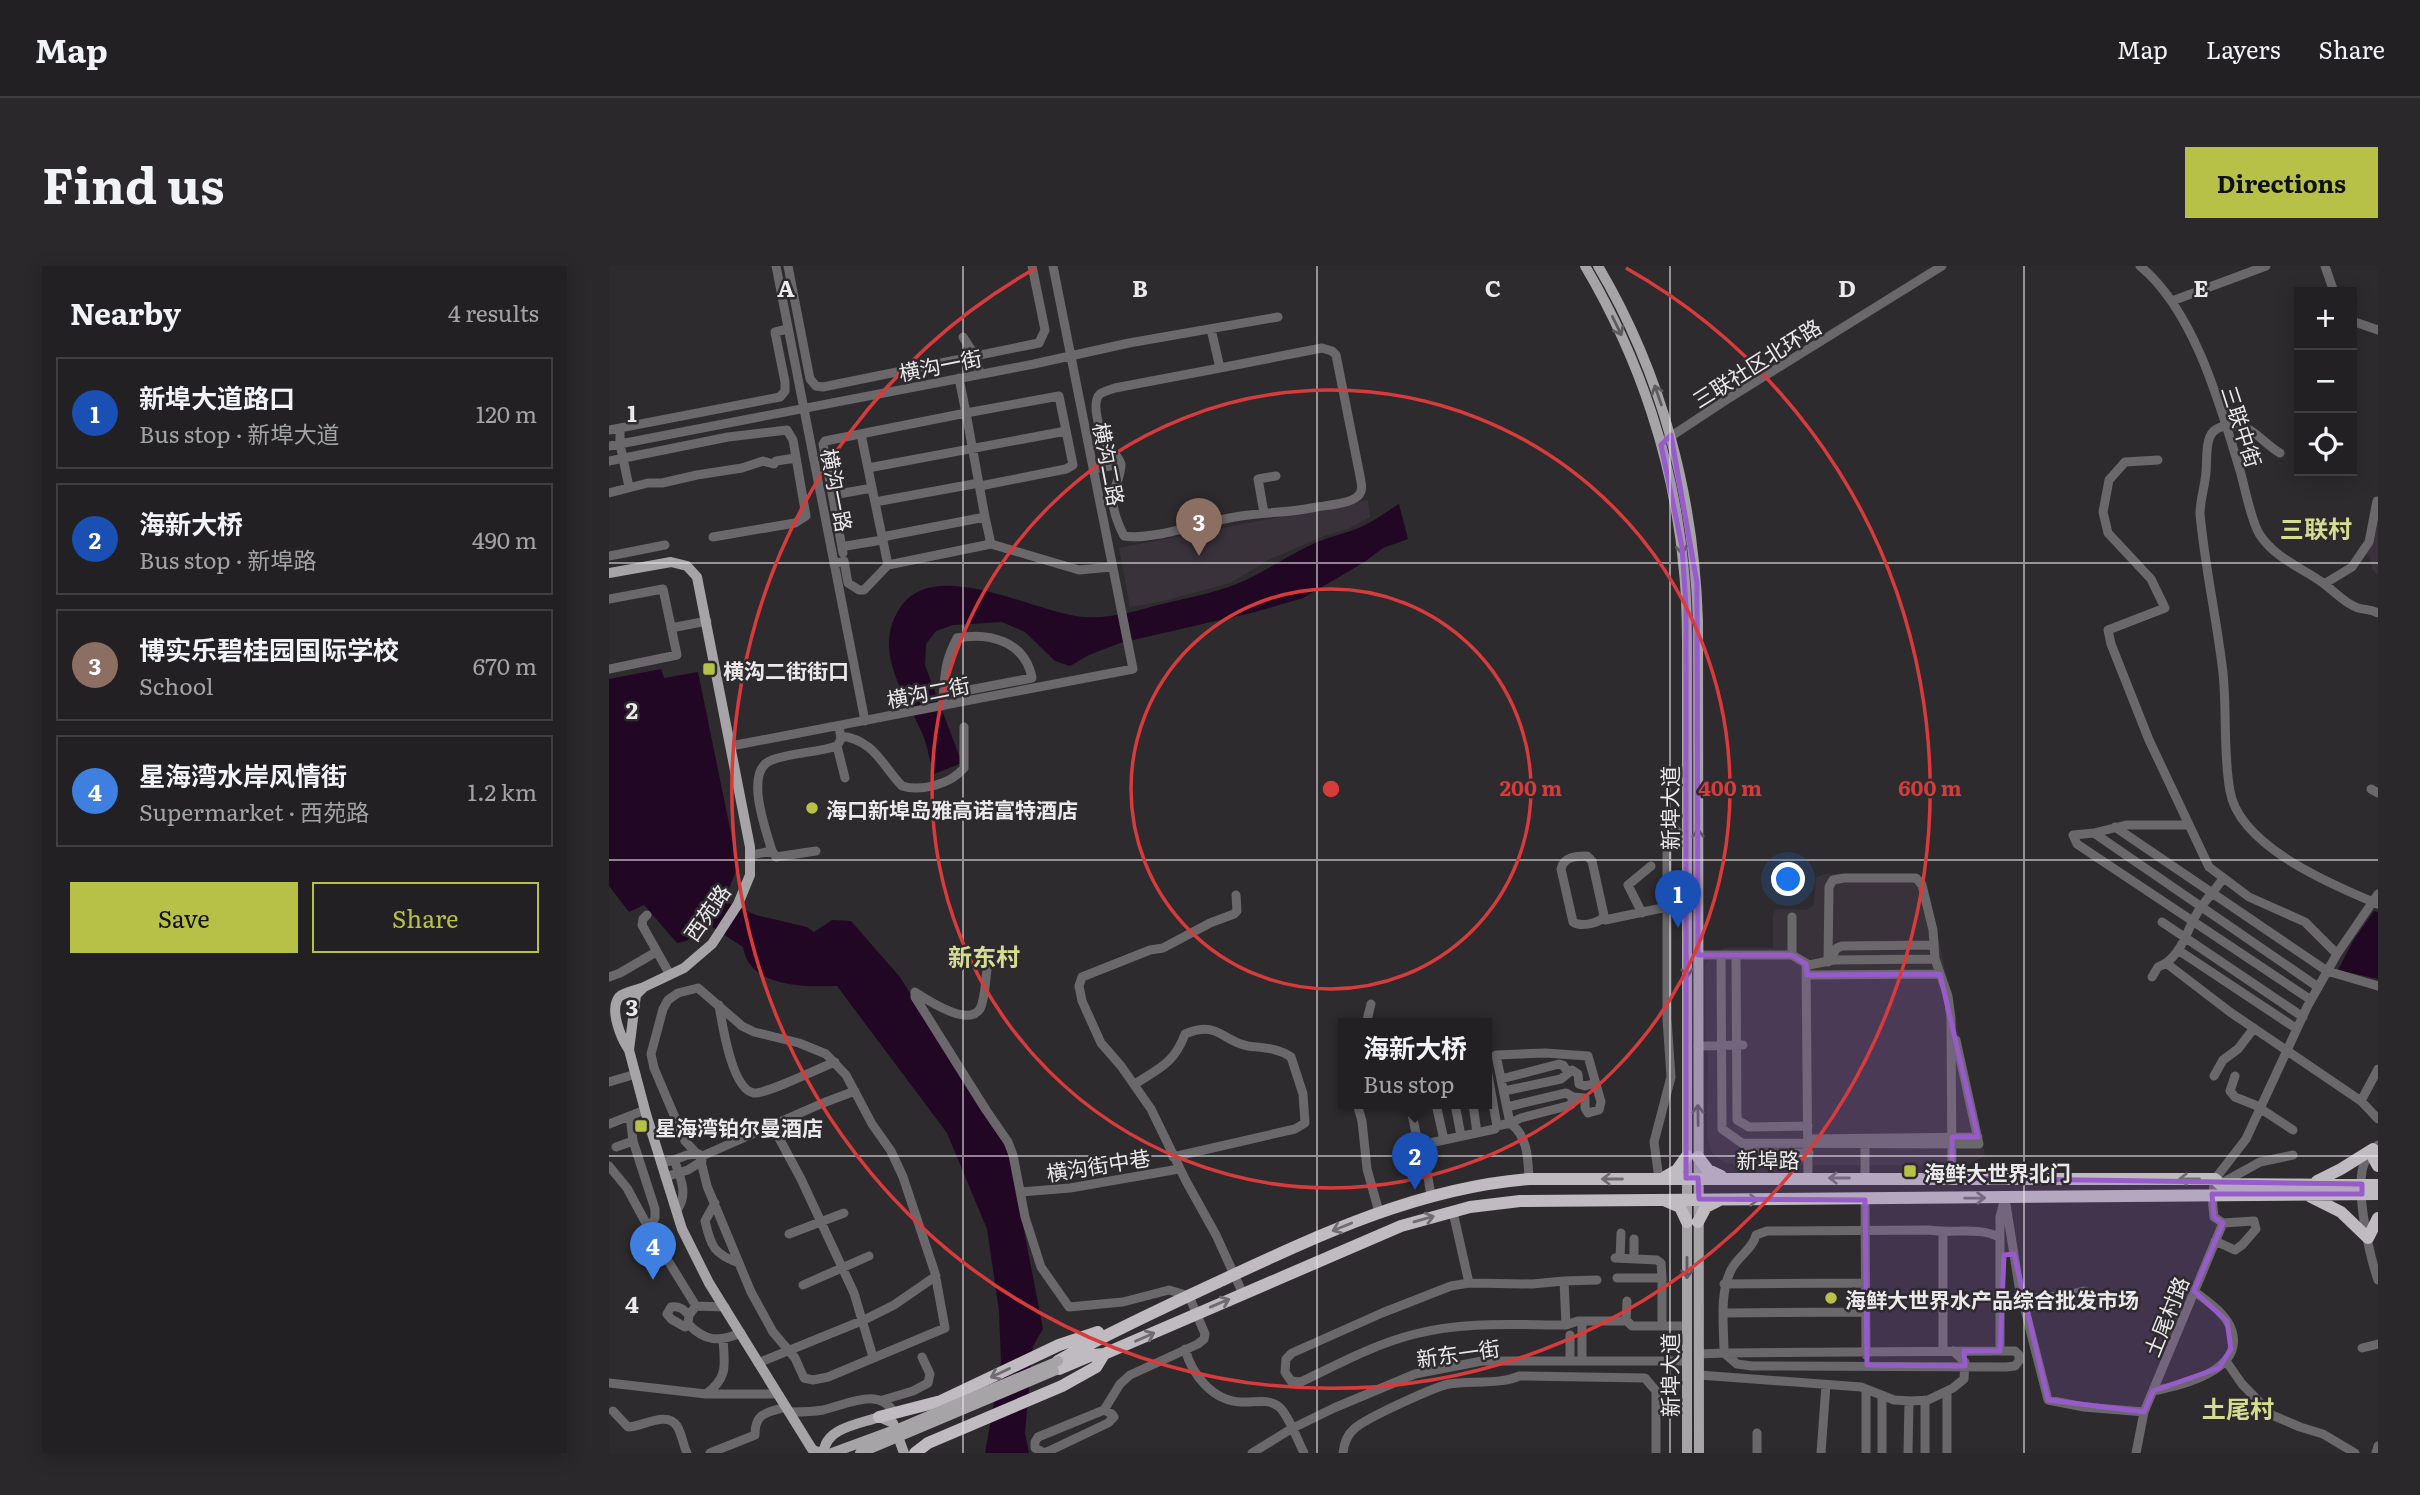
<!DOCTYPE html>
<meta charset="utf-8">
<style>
:root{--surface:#222022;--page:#2a282a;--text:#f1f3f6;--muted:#a2a3a5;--line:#3f3e40;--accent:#b7c147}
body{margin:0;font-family:Literata,"Noto Sans SC",serif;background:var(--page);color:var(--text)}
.controls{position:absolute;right:21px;top:21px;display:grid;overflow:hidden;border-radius:0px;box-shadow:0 4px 18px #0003}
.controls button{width:63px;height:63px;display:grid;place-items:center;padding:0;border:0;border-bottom:2px solid var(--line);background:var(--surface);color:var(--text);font:35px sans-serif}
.you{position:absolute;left:1180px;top:614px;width:24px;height:24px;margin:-18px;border:5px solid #fff;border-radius:50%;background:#1a73e8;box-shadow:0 0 0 10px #1a73e833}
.badge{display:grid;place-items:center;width:46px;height:46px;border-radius:50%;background:var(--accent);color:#fff;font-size:23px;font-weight:700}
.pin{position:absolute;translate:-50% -58px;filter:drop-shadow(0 2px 4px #0008)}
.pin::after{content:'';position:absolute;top:37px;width:24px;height:21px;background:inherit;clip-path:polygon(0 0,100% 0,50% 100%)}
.popup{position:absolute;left:729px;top:752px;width:154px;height:91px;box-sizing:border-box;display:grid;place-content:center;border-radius:0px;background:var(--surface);filter:drop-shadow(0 2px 5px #0005);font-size:23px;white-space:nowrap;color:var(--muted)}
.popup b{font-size:26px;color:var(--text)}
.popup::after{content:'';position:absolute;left:50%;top:100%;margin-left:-14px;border:14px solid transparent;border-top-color:var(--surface)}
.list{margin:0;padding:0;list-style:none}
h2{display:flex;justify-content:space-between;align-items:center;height:91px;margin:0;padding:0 28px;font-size:30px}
h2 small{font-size:23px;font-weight:400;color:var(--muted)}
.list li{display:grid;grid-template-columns:46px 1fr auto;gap:21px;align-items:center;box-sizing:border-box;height:112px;margin:0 14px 14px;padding:0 14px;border:2px solid var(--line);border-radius:0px}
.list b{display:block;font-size:26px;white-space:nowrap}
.list p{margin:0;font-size:23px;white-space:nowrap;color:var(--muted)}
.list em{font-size:23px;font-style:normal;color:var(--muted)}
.actions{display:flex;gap:14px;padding:21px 28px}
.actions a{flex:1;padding:16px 0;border:2px solid var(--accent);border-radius:0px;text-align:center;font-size:24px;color:var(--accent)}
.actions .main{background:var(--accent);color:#111}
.icon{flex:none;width:38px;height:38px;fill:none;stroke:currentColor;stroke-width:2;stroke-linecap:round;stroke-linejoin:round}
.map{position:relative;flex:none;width:1769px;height:1187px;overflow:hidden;border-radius:0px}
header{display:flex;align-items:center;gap:42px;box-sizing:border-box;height:98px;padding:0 35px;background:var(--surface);border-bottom:2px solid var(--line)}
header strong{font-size:33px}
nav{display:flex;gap:38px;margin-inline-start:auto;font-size:24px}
.intro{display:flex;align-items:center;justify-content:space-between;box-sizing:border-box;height:168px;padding:0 42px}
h1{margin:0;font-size:49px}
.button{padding:18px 32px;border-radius:0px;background:var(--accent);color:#111;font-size:24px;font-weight:700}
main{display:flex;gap:42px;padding:0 42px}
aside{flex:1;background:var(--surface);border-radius:0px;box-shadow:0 4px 18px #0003}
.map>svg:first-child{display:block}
</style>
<header>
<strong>Map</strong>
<nav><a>Map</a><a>Layers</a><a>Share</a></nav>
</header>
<div class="intro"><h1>Find us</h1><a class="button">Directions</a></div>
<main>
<aside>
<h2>Nearby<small>4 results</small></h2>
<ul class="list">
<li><span class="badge" style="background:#1a4fb4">1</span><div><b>新埠大道路口</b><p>Bus stop · 新埠大道</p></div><em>120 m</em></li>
<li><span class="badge" style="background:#1a4fb4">2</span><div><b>海新大桥</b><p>Bus stop · 新埠路</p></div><em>490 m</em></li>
<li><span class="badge" style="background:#8d6e63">3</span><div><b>博实乐碧桂园国际学校</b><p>School</p></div><em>670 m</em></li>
<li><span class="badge" style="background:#3f7fe0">4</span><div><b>星海湾水岸风情街</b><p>Supermarket · 西苑路</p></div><em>1.2 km</em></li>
</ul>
<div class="actions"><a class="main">Save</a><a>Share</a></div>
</aside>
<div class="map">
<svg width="1769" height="1187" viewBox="0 0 1769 1187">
<rect width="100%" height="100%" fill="#2e2b2e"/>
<!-- built -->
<path fill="#39323a" d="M759,234L761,251L739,263L718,269L661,293L621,317L551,336L521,341L510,282Z
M1769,243V309L1763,303L1761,291L1749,282L1755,277L1761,256Z
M1215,608L1316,610L1376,890L1358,899H1130L1117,897L1103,888L1098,870L1099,793L1097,771L1096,699L1104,688L1115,682H1164V649L1167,643L1197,644L1205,639L1207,612Z"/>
<!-- water -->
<path fill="#210724" d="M790,238L799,273L774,282L754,297L694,332L646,346L511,377L480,389L461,400L446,395L416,366L393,356L344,359L327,365L317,378L316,399L353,497L325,508C320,495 319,480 313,467C296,427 261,383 293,339C329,291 429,348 475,351C501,353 527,345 553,338C582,331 612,326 639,313C661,302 682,288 704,278C720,270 738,268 754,260C767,254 778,245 790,238Z
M52,403L55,412L89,406L125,582L127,605L117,630V636L147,649L198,661L205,666L223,654L242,655L291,711L400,886L434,1063L424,1080L416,1167L420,1187H376L392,1096L390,1045L378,963L338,867L228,720C197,721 140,722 134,681L97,657C89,669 82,675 68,677L35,639L20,646L0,620V413Z
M1765,645L1769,646V713L1729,704L1744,675Z"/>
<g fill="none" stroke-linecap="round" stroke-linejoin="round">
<!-- minor -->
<path stroke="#6a686a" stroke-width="9" d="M167,0L256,455
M179,0L201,113L207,120L214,121L430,77L436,64L423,0
M1531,0C1586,45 1612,142 1632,208C1636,223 1643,258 1651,269C1666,292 1693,302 1714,317C1725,325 1736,338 1749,342C1756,344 1761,343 1769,347
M1716,0L1725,26
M1563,35L1657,0
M1743,55L1769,64
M354,71L367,91L371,108
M11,162V178L20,221
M0,164L171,131L176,125V116L166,66L179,63
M252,168L263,222
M1058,173L1117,134L1333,0
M0,180L425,98L520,77L669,51
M1671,187C1660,181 1651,170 1641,164C1635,161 1626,160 1620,160C1593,160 1599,187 1597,206C1596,220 1591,234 1591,248C1596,302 1608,354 1614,407C1618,446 1614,487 1621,525C1630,580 1723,619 1769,638
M1549,194L1516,196L1500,214L1494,246L1499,267L1542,313L1556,342L1499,364L1502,378L1540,474L1600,601L1640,631L1696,656L1728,688
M0,195L119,171L178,164L184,174L197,250L186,257L104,271
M512,198C509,189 504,187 499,180C492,171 481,137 491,128C495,125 501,124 506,122L611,102
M259,202L457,165
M484,203L512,198C512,209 508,215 505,225C501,238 509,258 515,270C544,275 600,254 632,250C655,246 679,247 702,242C715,239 739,239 749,230C755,224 752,217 751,210L727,89L723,85L713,82L611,102L602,63
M0,227L39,217H53L88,209L133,202L154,195L165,198L167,195L186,192
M224,229L263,222L279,299
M266,236L370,217
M655,247L649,213L667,210
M376,251L382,278
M233,283L237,280L273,274L278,270L376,251L357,147L450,130L464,199L457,203L371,220
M234,287L214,178L216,175L357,147L350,112
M0,290L56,279
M225,298L235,295L239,317L250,324H255L279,299L382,278L470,304L503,301
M1715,318L1743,301L1760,276L1768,235
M0,333L54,323L68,389L0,403
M62,362L98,355
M333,440C337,411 333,401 348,372C380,366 416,375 423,412L334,429
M232,470C265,474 273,499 293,520C312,526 342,518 355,502V461
M122,480L524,403L444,0
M228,480L236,512
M1762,523L1769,527
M1057,552L1078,577
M1580,559H1517L1485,567L1464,569L1468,578L1702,734
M1506,561L1718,705L1769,720
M1485,567L1709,721
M163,585L167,591L207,585
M142,589L163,585C157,564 134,504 163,494C184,486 207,487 228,480L232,473L230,460
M627,629L628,645L625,648L601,657L554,682L541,684L473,711L470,720L473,735L492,777L512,800L542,843L577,915L607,969L634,1028
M1033,647L1019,619L1042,600
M38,649L34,653L33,659L60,707
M1183,651V689
M994,652C987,658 971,661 964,656L952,603C954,591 967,590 978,590L983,595L996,654L1058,641
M1553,656L1694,751
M1569,684L1688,763
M1089,689H1183L1200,699L1225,694L1326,693
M1112,689L1113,863L1147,887H1200
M1127,689L1128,854L1140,861L1199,860
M1220,694L1228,682L1233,680L1325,679
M1219,696L1220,621L1224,614L1235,612H1307L1313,619L1324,664L1326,693L1339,730L1342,752L1343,912
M1557,697C1575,684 1578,662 1590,644C1597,633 1607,624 1614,612
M379,698C376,711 377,731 371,743C359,761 320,735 306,726V731L377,844L399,876L404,889L416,951L432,1001L460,1041L514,1036L560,1024L580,1030L596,1068L595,1073L589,1078L521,1109L511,1118L495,1144L429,1171L426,1176V1182L435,1187L440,1185L499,1157L505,1151L503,1148L495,1144
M1197,698L1199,912
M1198,709L1331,708
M0,711L11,707L47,686
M1543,711L1549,701L1557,697L1621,746L1752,835L1769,853
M89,722L133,760L145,766L190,777L217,788L237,809L263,858L282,885L294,911L326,1007L336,1062L219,1111L204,1114L195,1112L186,1092L164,1066L142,1026L98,920L91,891L76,875L45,802L42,788L54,743L59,734L69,727Z
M110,739C113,757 123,824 145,827C158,828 210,802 226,796
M757,758L762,738
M1089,780L1134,779
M1605,810L1614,794L1629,783L1645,762
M1626,810L1621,825L1626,831L1646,839L1684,864
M892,813L950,798L954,799L958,805
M0,816L27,808
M526,818C550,802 565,798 576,768C610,754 612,775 639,780C655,782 669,782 682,791L694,828L696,857L686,863L564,891
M895,825L952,813L963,804L969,808L970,818L976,820L987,817
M1752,835L1769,803
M748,838L753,855L758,903L770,946
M801,838L809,877L814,884L822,929
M827,838L835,874
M846,838L852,870
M864,838L868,867
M898,841L957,827L964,831
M21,850L24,875L46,943V952L40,962
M0,858L36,844
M163,859L192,913L245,1027L264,1091
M888,860L901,857L887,789L936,787L979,790L992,836L990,844L979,847L976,842V832L964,831L962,839L912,852L901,857C919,870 919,893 920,913
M1199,873L1369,871
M1256,875V912
M1133,877L1370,878L1347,774
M1769,879C1763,884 1756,893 1754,901C1747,927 1760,988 1769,1014
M7,881L24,875
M814,884L821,877L886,863L888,860L878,803
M91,891L214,837L246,825
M65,894L78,889L90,888
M52,897L65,894C72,912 80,930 67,945
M0,900L18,922L45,972L87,1040L116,1041
M56,911L79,904L93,895
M1050,913L1045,876L1062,811L1058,753V569L1055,547
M1613,917L1651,896L1684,889
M412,926L461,922L570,903
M1396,932L1410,1020L1439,1134L1475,1141L1535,1146
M1256,934L1257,1089
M106,937L96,955C102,981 105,988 130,997
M844,946L860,1017L842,1020L773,1047L683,1087L677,1093L676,1106L682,1115L692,1116C729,1098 766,1078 806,1068C855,1055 907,1059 957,1059L955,1015L923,1018L860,1017
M1614,957L1605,951L1603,931L1606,913L1637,873L1698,741L1728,688L1769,628
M1334,966V1085
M180,968L235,947
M1391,972V951L1394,939
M1025,973V992
M1606,975L1626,984L1633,979L1647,963L1645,955L1614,957
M1006,992L1048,994L1052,997L1053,1012
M1011,992L1012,967
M1008,1012H1053V1060
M955,1015L988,1014
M1115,1018L1256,1017
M194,1019L260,990
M1414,1033L1459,1029L1476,1025
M1115,1047L1257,1046
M80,1049L79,1058L76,1061L62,1053L58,1048L62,1041C71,1040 74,1043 80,1049L87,1040
M973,1055V1095
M1017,1055L1018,1035
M79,1058C97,1076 109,1076 132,1067
M957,1059L969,1055H1018L1023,1060H1078
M1753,1082L1769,1078
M576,1083C583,1109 604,1135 632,1136C645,1137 658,1132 669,1140C678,1146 689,1175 695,1187
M1115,1087L1128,1098L1143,1100L1397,1101L1406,1100L1410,1095V1089L1406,1085H1391
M1090,1088L1115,1087C1115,1061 1110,1028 1122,1004C1129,990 1144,983 1147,969L1158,965L1320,964C1342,968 1372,960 1391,972V1085L1115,1087
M961,1095V1069
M1617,1095L1633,1118L1663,1149L1691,1161L1714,1168L1746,1187
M149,1097L255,1054L285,1039L327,1010
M1090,1109L1252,1121L1285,1134L1302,1135L1319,1134L1344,1122L1355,1113L1356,1096L1344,1085
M0,1117L97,1128H169
M1257,1123V1187
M1338,1125V1187
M1544,1125C1571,1120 1635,1105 1623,1065C1618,1048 1598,1035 1585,1025
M97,1128C119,1112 116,1099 114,1074
M274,1134L304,1125L319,1117L321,1108L313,1091
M4,1145L19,1161C33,1161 58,1144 68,1160C73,1168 74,1179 78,1187
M181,1146C192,1146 203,1146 214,1144C237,1139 271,1120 285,1147
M101,1187L146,1169C146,1146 158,1147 177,1141
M643,1187L682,1163L725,1142L806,1108L873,1095H1078
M734,1187C735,1177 738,1169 745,1163C755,1153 825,1121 840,1118C859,1115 896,1118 910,1110L1036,1112L1047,1125V1187
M1148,1187V1167
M1212,1187L1217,1119
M1273,1187V1130
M1299,1187L1300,1135
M1316,1187V1134
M1527,1187L1535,1146L1614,957
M1767,1187L1769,1180"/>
<!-- major -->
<path stroke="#a7a4a7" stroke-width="10" d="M976,0C1031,93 1066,198 1075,306C1079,343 1078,380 1078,418V1187
M989,0C1053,108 1085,230 1089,355L1090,1187
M0,307L62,296L78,300L88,311L141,581V609L129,638L103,678L75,702L35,721L27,729L20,784L37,848L73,963L100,1017L203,1183L208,1186L214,1185
M20,784C12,772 0,744 10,731C16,726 25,725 32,722
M215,1187C215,1162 251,1158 270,1151L284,1157L295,1187"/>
<!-- highway -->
<path stroke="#bfbbc0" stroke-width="12" d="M1089,891L1099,904L1112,910
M1056,911L1068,904L1078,890
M1708,915L1732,903L1764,883L1765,893L1769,900
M1702,931L1732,946L1759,972L1769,952
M1057,935L1071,941L1078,956
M1089,956L1097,941L1109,935
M449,1095C501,1066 554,1042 607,1017C708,970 808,922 920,913H1606L1611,918L1769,919
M450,1103L483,1089L495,1088L792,960L861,941L911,935L1769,928
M270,1151L332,1135L450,1079L489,1066
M306,1187L319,1177L453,1120L487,1101L495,1088"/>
<!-- major-bridge -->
<path stroke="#a7a4a7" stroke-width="10" d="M223,1187L291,1162L449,1095
M251,1187L445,1105"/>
</g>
<!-- one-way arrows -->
<defs><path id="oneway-shaft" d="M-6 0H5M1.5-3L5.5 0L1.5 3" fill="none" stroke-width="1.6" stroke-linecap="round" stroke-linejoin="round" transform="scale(1.75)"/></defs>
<g stroke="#5e5b5e">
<use href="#oneway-shaft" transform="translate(1008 60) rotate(64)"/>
<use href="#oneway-shaft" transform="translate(1049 129) rotate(-109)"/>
<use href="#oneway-shaft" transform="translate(1072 278) rotate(82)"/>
<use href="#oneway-shaft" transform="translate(1089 573) rotate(-90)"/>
<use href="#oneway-shaft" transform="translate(1078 701) rotate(90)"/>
<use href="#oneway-shaft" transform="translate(1089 849) rotate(-91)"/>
<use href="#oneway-shaft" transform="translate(1078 1002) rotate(90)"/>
</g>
<g stroke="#6f6c70">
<use href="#oneway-shaft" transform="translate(1230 912) rotate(-180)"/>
<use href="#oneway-shaft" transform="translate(1003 913) rotate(-180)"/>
<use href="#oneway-shaft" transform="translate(1580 913) rotate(-180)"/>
<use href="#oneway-shaft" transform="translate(1366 932) rotate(-1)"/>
<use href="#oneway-shaft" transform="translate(1139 934)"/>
<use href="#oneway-shaft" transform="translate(815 953) rotate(-16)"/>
<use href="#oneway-shaft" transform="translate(733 961) rotate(158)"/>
<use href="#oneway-shaft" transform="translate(611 1037) rotate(-23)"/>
<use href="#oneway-shaft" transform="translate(536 1071) rotate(-24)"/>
<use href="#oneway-shaft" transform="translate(391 1107) rotate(155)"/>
</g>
<!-- marked area -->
<path fill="#975bca" fill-opacity="0.2" stroke="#975bca" stroke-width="5" stroke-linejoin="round" d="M1062,169L1088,317L1089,689H1183L1197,698L1198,709L1331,708L1369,871H1343V912L1753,918V928H1603L1605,951L1614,957L1585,1025L1618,1055L1622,1083L1610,1102L1544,1125L1535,1146L1439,1134L1405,988L1395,989L1391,1085H1355L1356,1100L1258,1099L1256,934L1090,933L1089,912H1077V341L1073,281L1052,179Z"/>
<!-- grid -->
<path fill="none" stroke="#ebe9eb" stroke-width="2" stroke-opacity="0.55" d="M354,0V1187M708,0V1187M1061,0V1187M1415,0V1187M0,297H1769M0,594H1769M0,890H1769"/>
<!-- distance rings -->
<g fill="none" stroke="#d83b3c" stroke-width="3.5">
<circle cx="722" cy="523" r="200"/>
<circle cx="722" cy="523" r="399"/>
<path d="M1017 2A599 599 0 1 1 427 2"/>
</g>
<!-- markers -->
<g fill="#b7c147" stroke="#2e2b2e" stroke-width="2.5">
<rect x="93" y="396" width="14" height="14" rx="3.5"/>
<circle cx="203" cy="542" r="7"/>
<rect x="25" y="853" width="14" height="14" rx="3.5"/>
<rect x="1294" y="898" width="14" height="14" rx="3.5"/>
<circle cx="1222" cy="1032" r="7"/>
</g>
<g text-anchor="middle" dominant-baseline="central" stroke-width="5" stroke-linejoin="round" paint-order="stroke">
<!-- street labels -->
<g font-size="21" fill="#ebe9eb" stroke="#2e2b2e">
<text transform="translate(1147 96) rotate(-32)">三联社区北环路</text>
<text transform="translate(331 98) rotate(-11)">横沟一街</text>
<text transform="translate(1634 160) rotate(72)">三联中街</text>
<text transform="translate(501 198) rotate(79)">横沟二路</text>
<text transform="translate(229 224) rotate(79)">横沟一路</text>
<text transform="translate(319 425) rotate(-11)">横沟二街</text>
<text transform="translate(1059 542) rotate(-90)">新埠大道</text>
<text transform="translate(97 646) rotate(-55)">西苑路</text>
<text x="1159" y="892">新埠路</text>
<text transform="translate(489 898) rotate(-9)">横沟街中巷</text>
<text transform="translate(1556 1050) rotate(-68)">土尾村路</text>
<text transform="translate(849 1086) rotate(-8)">新东一街</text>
<text transform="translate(1059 1109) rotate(-90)">新埠大道</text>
</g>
<!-- poi labels -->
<g font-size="21" font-weight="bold" fill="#ebe9eb" stroke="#2e2b2e" text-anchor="start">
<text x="114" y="403">横沟二街街口</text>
<text x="217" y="542">海口新埠岛雅高诺富特酒店</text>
<text x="46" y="860">星海湾铂尔曼酒店</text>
<text x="1315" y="905">海鲜大世界北门</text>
<text x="1236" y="1032">海鲜大世界水产品综合批发市场</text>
</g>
<!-- quarter labels -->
<g font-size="24" font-weight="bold" fill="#d5dd90" stroke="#2e2b2e">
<text x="1707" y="261">三联村</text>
<text x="375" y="689">新东村</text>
<text x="1629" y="1141">土尾村</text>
</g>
</g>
<g font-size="23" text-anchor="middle" font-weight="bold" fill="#ebe9eb" stroke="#2e2b2e" stroke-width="5" stroke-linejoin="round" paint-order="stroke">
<text x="177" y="31">A</text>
<text x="531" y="31">B</text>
<text x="884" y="31">C</text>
<text x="1238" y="31">D</text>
<text x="1592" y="31">E</text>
<text x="23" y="156">1</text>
<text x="23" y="453">2</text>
<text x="23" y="750">3</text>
<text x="23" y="1047">4</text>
</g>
<circle cx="722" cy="523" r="10" fill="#d83b3c" stroke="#2e2b2e" stroke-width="3.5"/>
<g font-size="21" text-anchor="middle" font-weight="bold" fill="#d83b3c" stroke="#2e2b2e" stroke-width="5" stroke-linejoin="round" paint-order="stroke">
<text x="922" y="530">200 m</text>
<text x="1121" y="530">400 m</text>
<text x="1321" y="530">600 m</text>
</g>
</svg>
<div class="controls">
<button>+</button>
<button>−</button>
<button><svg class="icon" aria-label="locate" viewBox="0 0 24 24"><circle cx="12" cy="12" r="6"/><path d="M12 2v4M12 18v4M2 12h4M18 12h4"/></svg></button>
</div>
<div class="you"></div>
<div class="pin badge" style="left:1069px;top:662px;background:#1a4fb4">1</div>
<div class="pin badge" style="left:806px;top:924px;background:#1a4fb4">2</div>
<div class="popup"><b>海新大桥</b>Bus stop</div>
<div class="pin badge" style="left:590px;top:290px;background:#8d6e63">3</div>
<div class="pin badge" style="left:44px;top:1014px;background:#3f7fe0">4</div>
</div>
</main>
